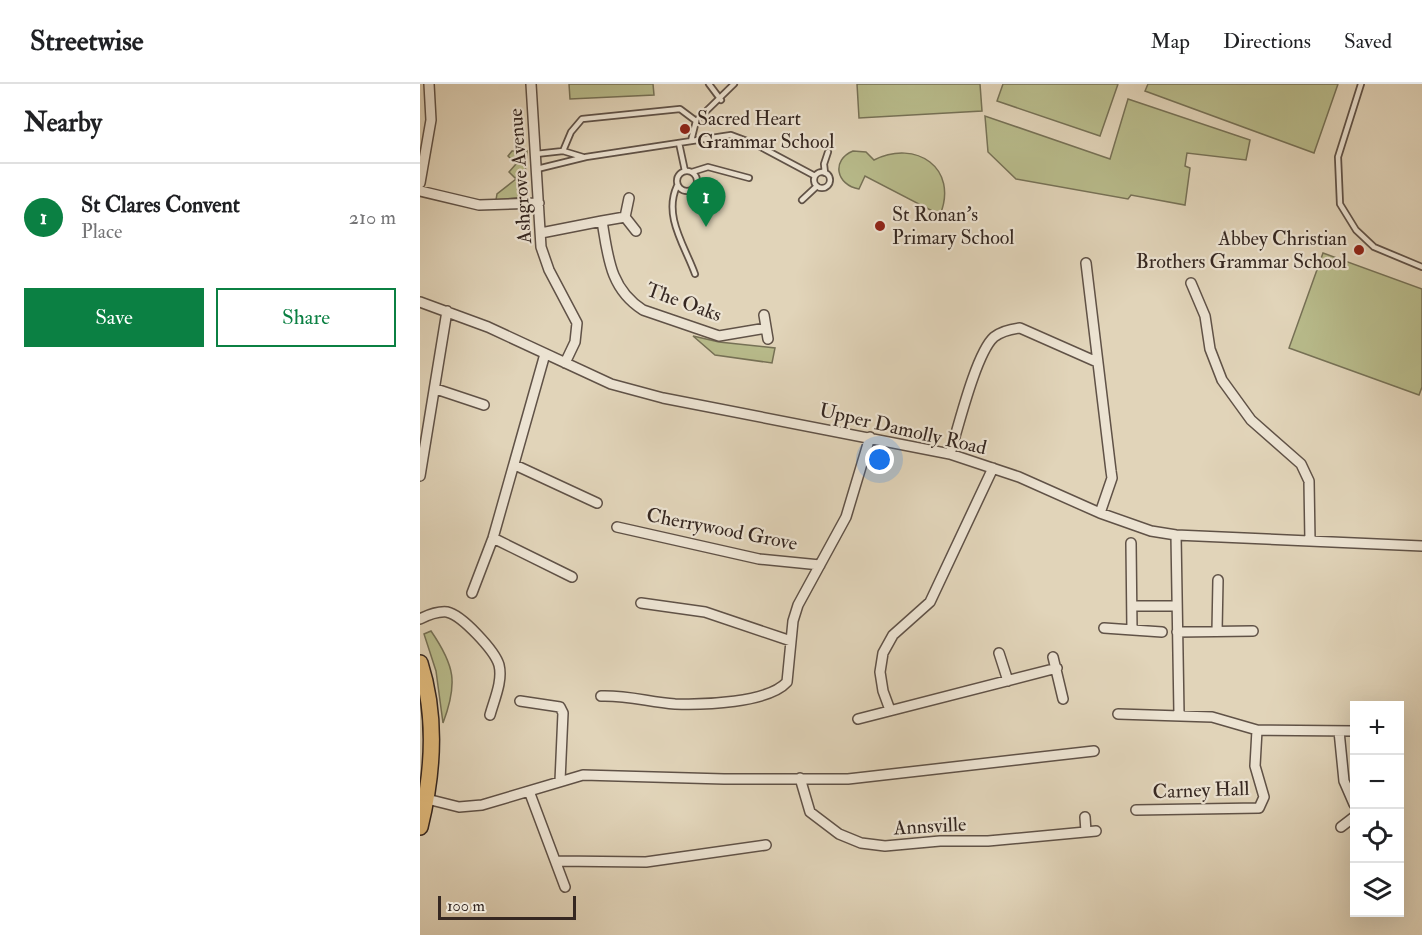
<!DOCTYPE html>
<meta charset="utf-8">
<style>
:root{--surface:#fff;--page:#f6f6f6;--text:#202124;--muted:#757577;--line:#e0e0e0;--accent:#0b8043}
body{margin:0;font-family:"IM FELL Double Pica",serif;background:var(--page);color:var(--text)}
.controls{position:absolute;right:18px;bottom:18px;display:grid;overflow:hidden;border-radius:0px;box-shadow:0 6px 24px #0002}
.controls button{width:54px;height:54px;display:grid;place-items:center;padding:0;border:0;border-bottom:2px solid var(--line);background:var(--surface);color:var(--text);font:30px sans-serif}
.scale{position:absolute;left:18px;bottom:15px;width:138px;box-sizing:border-box;padding-left:6px;border:3px solid #352721;border-top:0;font-size:16px;line-height:21px;white-space:nowrap;color:#352721;-webkit-text-stroke:4px #ece3d2;paint-order:stroke}
.you{position:absolute;left:460px;top:376px;width:21px;height:21px;margin:-15px;border:4px solid #fff;border-radius:50%;background:#1a73e8;box-shadow:0 0 0 9px #1a73e833}
.badge{display:grid;place-items:center;width:39px;height:39px;border-radius:50%;background:var(--accent);color:#fff;font-size:20px;font-weight:700}
.pin{position:absolute;translate:-50% -50px;filter:drop-shadow(0 2px 3px #0008)}
.pin::after{content:'';position:absolute;top:32px;width:21px;height:18px;background:inherit;clip-path:polygon(0 0,100% 0,50% 100%)}
.list{margin:0;padding:0;list-style:none}
h2{display:flex;justify-content:space-between;align-items:center;height:78px;margin:0;padding:0 24px;font-size:26px}
h2 small{font-size:20px;font-weight:400;color:var(--muted)}
.list li{display:grid;grid-template-columns:39px 1fr auto;gap:18px;align-items:center;box-sizing:border-box;height:108px;padding:0 24px;border-top:2px solid var(--line)}
.list b{display:block;font-size:22px;white-space:nowrap}
.list p{margin:0;font-size:20px;white-space:nowrap;color:var(--muted)}
.list em{font-size:20px;font-style:normal;color:var(--muted)}
.actions{display:flex;gap:12px;padding:18px 24px}
.actions a{flex:1;padding:14px 0;border:2px solid var(--accent);border-radius:0px;text-align:center;font-size:21px;color:var(--accent)}
.actions .main{background:var(--accent);color:#fff}
.icon{flex:none;width:33px;height:33px;fill:none;stroke:currentColor;stroke-width:2;stroke-linecap:round;stroke-linejoin:round}
.map{position:relative;flex:none;width:1002px;height:851px;overflow:hidden}
header{display:flex;align-items:center;gap:36px;box-sizing:border-box;height:84px;padding:0 30px;background:var(--surface);border-bottom:2px solid var(--line)}
header strong{font-size:28px}
nav{display:flex;gap:33px;margin-inline-start:auto;font-size:21px}
main{display:flex}
aside{flex:1;background:var(--surface)}
.map>svg:first-child{display:block}
</style>
<header>
<strong>Streetwise</strong>
<nav><a>Map</a><a>Directions</a><a>Saved</a></nav>
</header>
<main>
<aside>
<h2>Nearby<small></small></h2>
<ul class="list">
<li><span class="badge">1</span><div><b>St Clares Convent</b><p>Place</p></div><em>210 m</em></li>
</ul>
<div class="actions"><a class="main">Save</a><a>Share</a></div>
</aside>
<div class="map">
<svg width="1002" height="851" viewBox="0 0 1002 851">
<rect width="100%" height="100%" fill="#e1d4b9"/>
<filter id="stains"><feTurbulence type="fractalNoise" baseFrequency=".00333" numOctaves="4"/><feColorMatrix values="0 0 0 0 .2 0 0 0 0 .09 0 0 0 0 .02 0 0 0 .5 -.17"/></filter>
<radialGradient id="worn" r=".72"><stop offset=".6" stop-color="#630" stop-opacity="0"/><stop offset="1" stop-color="#630" stop-opacity=".3"/></radialGradient>
<!-- green -->
<path fill="#b8bb8b" stroke="#767156" stroke-width="1.5" d="M149,0H233L234,11L150,15Z
M437,0H560L562,27L439,34Z
M583,0H698L680,52L577,17Z
M728,0H918L894,69L725,7Z
M708,15L830,56L826,76L767,69L765,82L770,84L765,121L711,111L708,115L596,95L568,68L565,32L690,75Z
M92,67H107L103,113L76,116L77,110L96,95L89,88L96,80L88,72Z
M433,67L446,68L454,76C496,55 539,84 520,131L445,92L439,105C416,101 411,76 433,67Z
M903,169L1002,205V303L999,311L869,264Z
M273,252L299,258L355,264L352,279L295,271Z
M11,547C35,582 38,599 23,639L16,587L4,550Z"/>
<g fill="none" stroke-linecap="round" stroke-linejoin="round">
<defs>
<path id="lane" d="M289,0L301,16
M941,0L918,73L920,120L936,146L954,163L1002,183
M271,57L276,37L314,0
M259,59L265,87
M143,67L151,48L162,35L260,25L276,37
M116,70L143,67L163,73
M117,85L166,73L311,51L335,60L395,92
M257 97a10 10 0 1 1 20 0a10 10 0 1 1-20 0Z
M272,88L288,83L329,94
M394 96a8 8 0 1 1 16 0a8 8 0 1 1-16 0Z
M405,89L404,80L408,68
M257,102C243,132 265,162 275,190
M382,116L397,102"/>
<path id="street" d="M111,0L121,163L129,186L157,239L155,258L145,279
M0,99L11,36L9,0
M0,107L59,121L119,119
M209,114L205,133L216,147
M182,137L205,133
M121,149L182,137C188,173 190,205 223,226L299,252L346,244
M666,179L691,387L692,394L680,429
M771,199L785,232L790,265L802,296L831,336L881,380L889,397L890,457
M0,218L68,243L191,300L243,314L530,370L599,393L680,429L731,447L756,451L1002,462
M344,231L348,255
M16,305L64,321
M530,370C538,344 556,269 574,253C582,247 591,245 600,244L677,278
M95,381L177,419
M0,392L27,227
M197,443L339,475L400,481
M756,451L759,630
M73,454L152,493
M711,459L712,546
M52,509L73,454L125,270
M221,519L285,528L371,557
M712,522H757
M0,535C8,531 17,527 27,528C42,531 75,567 79,581C83,597 74,616 70,631
M684,544L742,548
M797,547L798,496
M757,548L833,547
M579,569L588,597
M633,573L643,615
M181,612C207,611 229,618 255,620C283,621 348,619 367,598L373,537L378,521L426,433L450,353
M100,617L140,623L143,629L140,697
M470,626L463,607L460,588L463,569L473,551L510,518L573,384
M698,630L792,633L837,646L835,682L844,713L839,724L716,726
M438,635L637,584
M837,646L934,647
M919,647L924,697L934,720
M380,694L390,728L419,750L441,759L465,762L520,757H568L676,747
M109,707L145,803
M7,715L39,723L62,721L163,691L304,695H428L674,667
M665,733L666,748
M921,743L934,733
M136,777L226,778L346,761"/>
<path id="primary" d="M0,579C17,632 13,690 0,743"/>
</defs>
<!-- lane casing -->
<use href="#lane" stroke="#605247" stroke-width="8"/>
<!-- street casing -->
<use href="#street" stroke="#605247" stroke-width="12"/>
<!-- primary casing -->
<use href="#primary" stroke="#352721" stroke-width="18"/>
<!-- lane -->
<use href="#lane" stroke="#ece3d2" stroke-width="4.5"/>
<!-- street -->
<use href="#street" stroke="#ece3d2" stroke-width="9"/>
<!-- primary -->
<use href="#primary" stroke="#e0ba7c" stroke-width="15"/>
</g>
<!-- markers -->
<g fill="#8f2418" stroke="#ece3d2" stroke-width="2">
<circle cx="265" cy="45" r="6"/>
<circle cx="460" cy="142" r="6"/>
<circle cx="939" cy="166" r="6"/>
</g>
<g text-anchor="middle" dominant-baseline="central" stroke-width="4.5" stroke-linejoin="round" paint-order="stroke">
<!-- poi labels -->
<g font-size="20" fill="#352721" stroke="#ece3d2" text-anchor="start">
<text x="277" y="34">Sacred Heart<tspan x="277" dy="23">Grammar School</tspan></text>
<text x="472" y="130">St Ronan's<tspan x="472" dy="23">Primary School</tspan></text>
<text x="927" y="154" text-anchor="end">Abbey Christian<tspan x="927" dy="23">Brothers Grammar School</tspan></text>
</g>
<!-- street labels -->
<g font-size="20" fill="#352721" stroke="#ece3d2">
<text transform="translate(100 92) rotate(-94)">Ashgrove Avenue</text>
<text transform="translate(264 218) rotate(20)">The Oaks</text>
<text transform="translate(483 345) rotate(13)">Upper Damolly Road</text>
<text transform="translate(302 445) rotate(11)">Cherrywood Grove</text>
<text transform="translate(781 706) rotate(-2)">Carney Hall</text>
<text transform="translate(510 742) rotate(-3)">Annsville</text>
</g>
</g>
<rect width="100%" height="100%" filter="url(#stains)"/>
<rect width="100%" height="100%" fill="url(#worn)"/>
</svg>
<div class="controls">
<button>+</button>
<button>−</button>
<button><svg class="icon" aria-label="locate" viewBox="0 0 24 24"><circle cx="12" cy="12" r="6"/><path d="M12 2v4M12 18v4M2 12h4M18 12h4"/></svg></button>
<button><svg class="icon" aria-label="layers" viewBox="0 0 24 24"><path d="M12 4l9 5-9 5-9-5zM3 14l9 5 9-5"/></svg></button>
</div>
<div class="scale">100 m</div>
<div class="you"></div>
<div class="pin badge" style="left:286px;top:143px">1</div>
</div>
</main>
